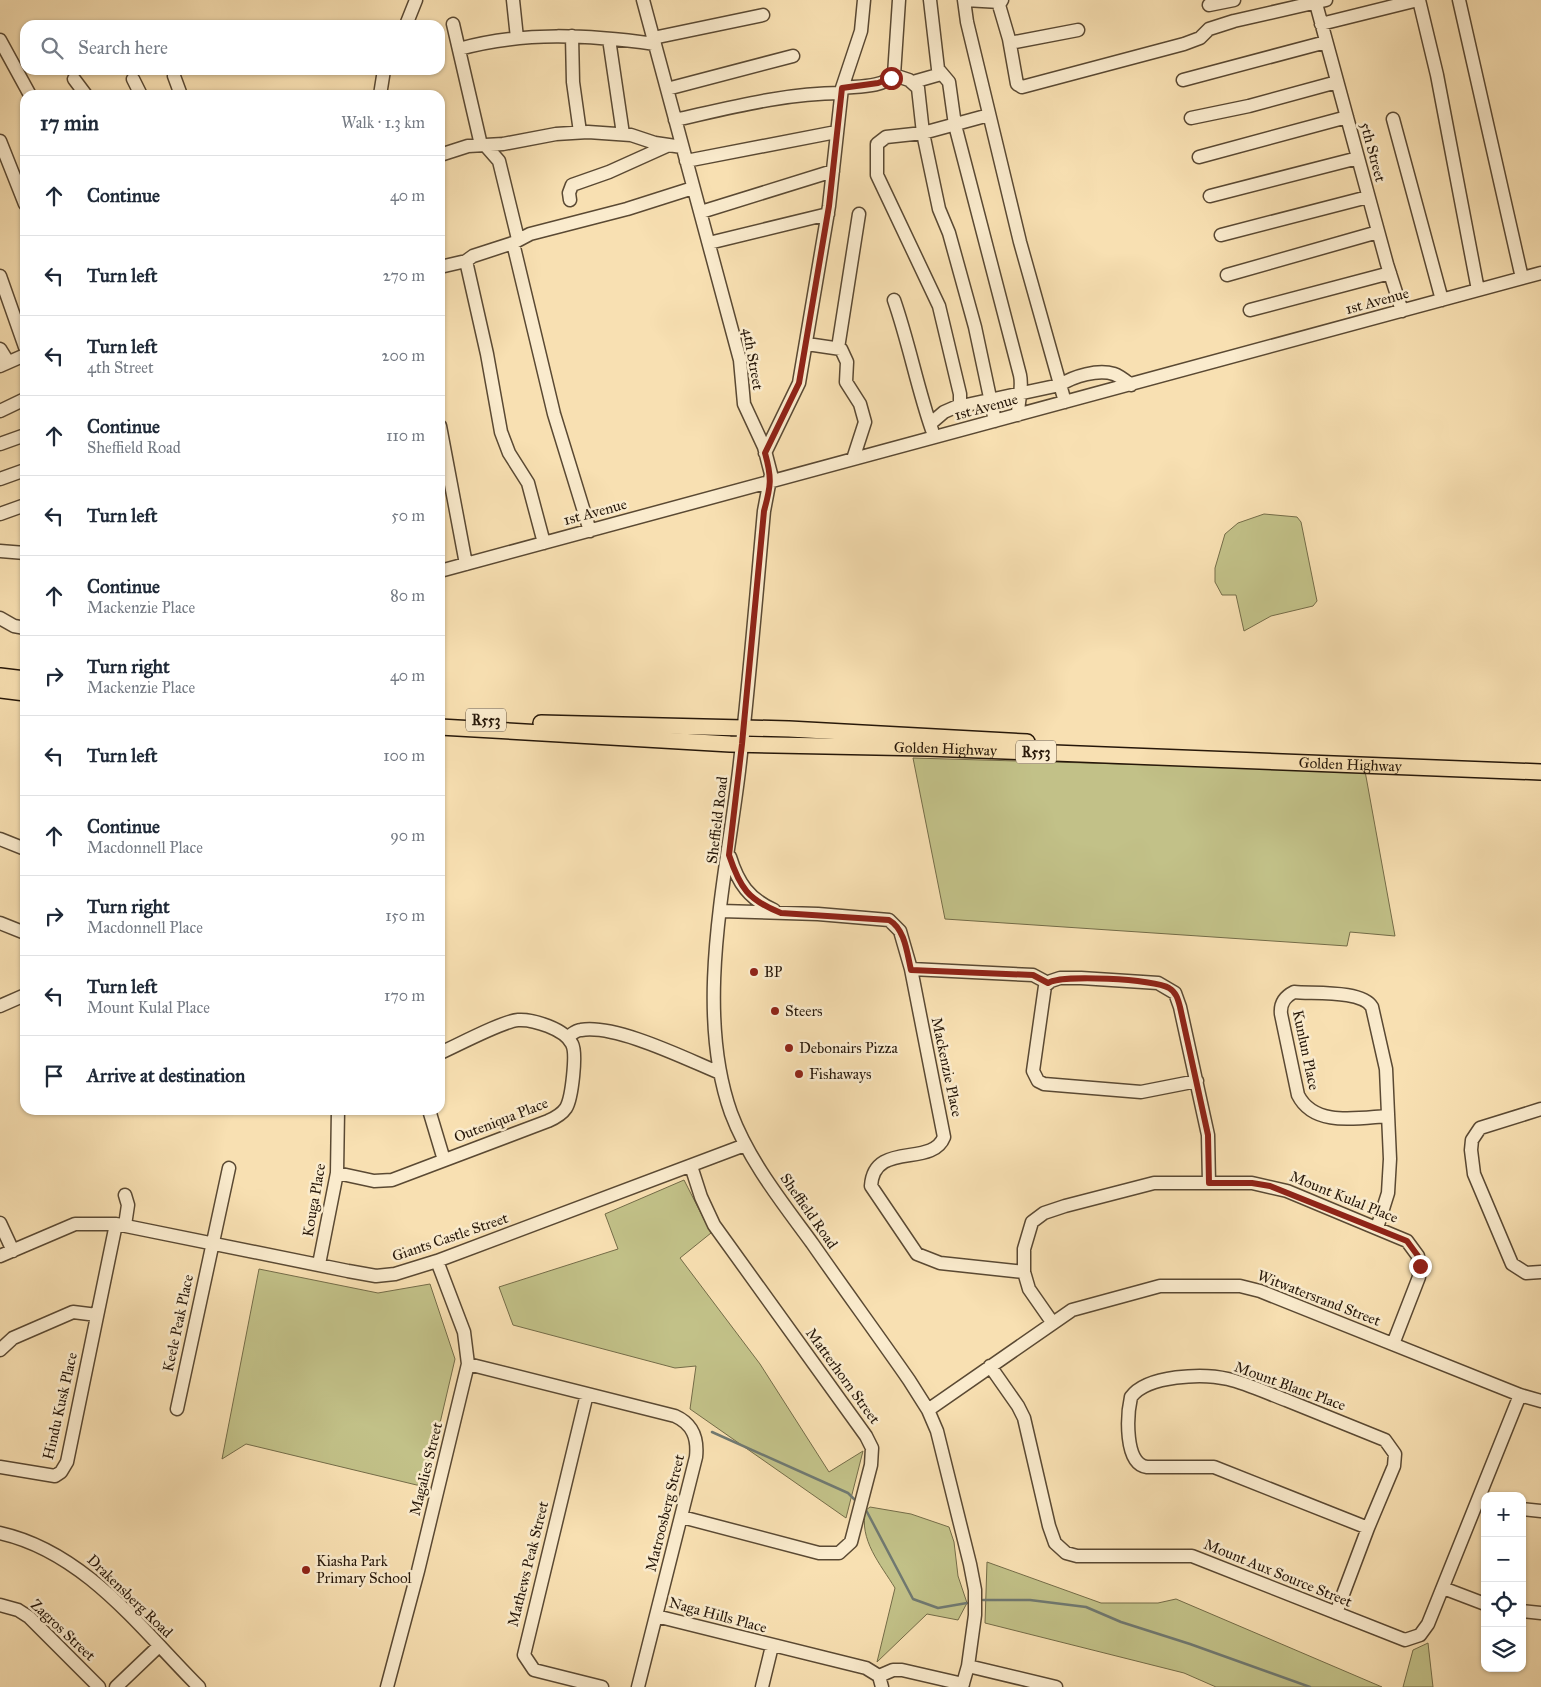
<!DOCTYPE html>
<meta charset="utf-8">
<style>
:root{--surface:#fff;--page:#f6f6f7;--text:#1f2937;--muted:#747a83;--line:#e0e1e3}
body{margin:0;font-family:"IM FELL Great Primer",serif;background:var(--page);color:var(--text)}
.controls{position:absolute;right:15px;bottom:15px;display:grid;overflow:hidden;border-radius:10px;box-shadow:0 1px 4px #0004}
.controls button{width:45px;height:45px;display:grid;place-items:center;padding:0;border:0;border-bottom:1px solid var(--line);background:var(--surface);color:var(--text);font:25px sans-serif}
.stop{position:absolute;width:15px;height:15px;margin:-11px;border:4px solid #8f2418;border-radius:50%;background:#fff}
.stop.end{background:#8f2418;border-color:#fff;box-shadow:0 1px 5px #0008}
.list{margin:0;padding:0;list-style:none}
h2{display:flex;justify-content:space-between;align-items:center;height:65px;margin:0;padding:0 20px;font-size:21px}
h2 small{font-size:16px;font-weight:400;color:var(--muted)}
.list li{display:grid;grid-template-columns:32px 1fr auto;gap:15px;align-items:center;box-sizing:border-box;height:80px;padding:0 20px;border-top:1px solid var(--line)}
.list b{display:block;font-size:19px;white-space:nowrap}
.list p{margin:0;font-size:16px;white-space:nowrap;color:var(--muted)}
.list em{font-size:16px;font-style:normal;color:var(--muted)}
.icon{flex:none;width:28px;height:28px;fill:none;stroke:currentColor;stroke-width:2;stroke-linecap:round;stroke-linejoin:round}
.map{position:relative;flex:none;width:1541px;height:1687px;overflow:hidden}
.search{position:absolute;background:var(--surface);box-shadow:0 1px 4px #0004;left:20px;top:20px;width:425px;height:55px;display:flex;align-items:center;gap:12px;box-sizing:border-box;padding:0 18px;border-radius:15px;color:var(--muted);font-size:19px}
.panel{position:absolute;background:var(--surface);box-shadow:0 1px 4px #0004;left:20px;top:90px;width:425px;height:1025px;border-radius:15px}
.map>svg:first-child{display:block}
</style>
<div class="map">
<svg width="1541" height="1687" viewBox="0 0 1541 1687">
<rect width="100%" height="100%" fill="#f8e0b2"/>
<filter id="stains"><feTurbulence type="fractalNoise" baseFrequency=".004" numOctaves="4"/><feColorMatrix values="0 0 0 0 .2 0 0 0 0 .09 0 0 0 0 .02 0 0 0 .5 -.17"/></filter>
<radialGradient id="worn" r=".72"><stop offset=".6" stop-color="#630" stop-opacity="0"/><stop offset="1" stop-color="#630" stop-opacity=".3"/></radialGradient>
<!-- green -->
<path fill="#c2c188" stroke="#746c48" d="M1264,514L1297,517L1301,522L1317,601L1313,606L1271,616L1244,631L1236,595H1222L1215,582V568L1225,534L1238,523Z
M913,758L1365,771L1395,936L1350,932L1347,946L945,919Z
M684,1180L711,1233L680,1258L760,1364L829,1472L863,1451L846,1518L690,1409L696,1366L675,1368L513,1325L499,1287L618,1249L605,1214Z
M259,1269L378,1293L430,1284L455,1359L425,1487L246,1444L222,1459Z
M870,1507L911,1514L949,1527L954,1542L958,1576L967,1603L958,1620L927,1614L877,1662L895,1588C881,1565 858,1539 866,1510Z
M987,1562L1101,1603H1158L1176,1599L1382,1687H1216L1184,1673L985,1623Z
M1428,1643L1433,1687H1403L1413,1650Z"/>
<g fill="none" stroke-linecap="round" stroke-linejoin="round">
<!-- stream -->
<path stroke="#707971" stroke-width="2.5" d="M712,1432L848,1493L856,1501
M866,1510L913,1599L938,1608L967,1603
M983,1600H1030L1086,1607L1121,1622L1190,1644L1310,1687"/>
<defs>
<path id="minor" d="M513,0L517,38
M643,0L740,360L744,404L764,447L771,474L764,511C756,598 749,685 739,771C726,879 694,1009 731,1113C749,1161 782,1202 812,1243C844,1289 877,1334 909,1380L928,1410L937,1431L970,1564L975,1590V1615L968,1666L962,1687
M930,0L938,69L949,82L955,125L1020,375C1023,389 1018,400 1018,415
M964,0L967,22L1020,242L1065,402
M965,0L1000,2
M1002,0L999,5L1009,39L1017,84L1022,87L1184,44L1200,38L1209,29L1234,21L1326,0
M1315,0L1387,264L1402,311
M1419,0L1437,75L1478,290
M1459,0L1522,278
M1209,5L1234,0
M453,24L481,145
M1321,24L1418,0
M406,25L416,0
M572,36L573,82L580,132
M653,38L763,15
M609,39L623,134
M0,40L30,95
M1010,43L1078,30
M459,49C524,31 589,35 655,44
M894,75L909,80L918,88L923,133L939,209L949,233L975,327L995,421
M174,76L181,95
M74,79L86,95
M133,79L141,95
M1183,80L1326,42
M913,82L941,74
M842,88C857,86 882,88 894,75L899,0
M667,89L793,56
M380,95L384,70
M1191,118L1249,106L1337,82
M1393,119L1442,300
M675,120C729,108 785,93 841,93
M0,141L25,204
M485,145L499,161L518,239
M440,155L468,146L503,144L556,134L588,132L631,135L655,143L682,147
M1199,157L1347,117
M686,161L836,132
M1210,196L1358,158
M570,200L569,193L572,185L609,172L669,145
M701,212L833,171
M1221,235L1368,197
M513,243L554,414L590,531
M709,243L828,214
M466,261L487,354L501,432L509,453L528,483L544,543
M440,267L466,261L473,256L513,243L530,234L627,209L693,188
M1227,275L1378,232
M0,276L25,347
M894,300C909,343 917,387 932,430
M1250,310L1390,273
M807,344L841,349L847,362L846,382L860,404L865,422L853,459
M838,348L859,214
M0,349L8,362
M0,366L25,355
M957,407L1060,385C1074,376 1098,369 1114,374C1120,376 1126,381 1131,385
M0,411L25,399
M930,424L944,412L960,405V394L939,306L877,175V144L886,137L923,133L989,115
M440,426L466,564
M0,444L25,435
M765,453L799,383L829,206L842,88L861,31L864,0
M0,479L25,470
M0,514L25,505
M0,551L25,553
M440,571L1541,273
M0,618L14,626L25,628
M0,839L25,849
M730,857C738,883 749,899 774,910
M721,911L818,914L889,920L900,931L911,969L944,1137C932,1168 874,1140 871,1186L917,1254L940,1263L1024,1272
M0,923L25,933
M911,969L1033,975L1048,983
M0,1006L25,995
M568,1037C572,1034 576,1030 581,1030C616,1024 686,1059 720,1073
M1197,1081L1141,1092L1044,1084L1038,1081L1033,1071L1045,986L1051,981L1060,978H1081L1158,983L1175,993L1180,1007L1208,1135L1209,1183
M1541,1109L1480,1128L1472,1140L1471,1150L1474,1174L1512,1264L1526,1273L1541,1272
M429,1110L444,1160
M337,1173L374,1181L392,1180L548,1121C555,1118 562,1114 566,1108C572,1098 577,1053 572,1044C565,1029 533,1019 518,1020C503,1021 456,1046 440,1053
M0,1223L13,1251
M125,1225L128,1205L125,1195
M1377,1228L1388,1193L1390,1159L1386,1069L1372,1007C1362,990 1313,994 1294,992C1284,997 1280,1004 1281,1014L1298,1095C1314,1127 1357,1118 1387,1116
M0,1256L75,1224H116L348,1271L376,1276L395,1274L437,1261L745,1145
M319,1264L337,1173L338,1110
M1052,1322L1029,1289L1024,1272V1249L1032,1222L1044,1213L1065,1206L1154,1183H1252L1287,1191L1407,1241L1418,1256L1419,1277L1393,1344
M0,1350L13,1338L73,1312L97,1315
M468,1364L675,1416C693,1424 698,1438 696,1457L638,1687
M990,1366L1018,1406L1024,1418L1049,1526L1055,1543L1066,1553L1077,1556H1192L1405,1640L1420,1635L1428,1624L1520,1395
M587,1394L524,1655L534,1670L602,1687
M177,1409L229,1168
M928,1410L1072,1310L1160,1286H1240L1260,1291L1520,1395L1541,1401
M0,1467L55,1476L61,1472L67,1462L116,1224
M1522,1509L1541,1511
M682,1517L819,1553H839L851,1542L871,1465L872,1448L866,1436L714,1225L701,1197L691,1166
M0,1533C85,1552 140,1628 199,1687
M1443,1588L1485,1604
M0,1605L18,1610L29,1617L99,1687
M1522,1611L1541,1613
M1336,1613L1368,1528L1394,1466L1395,1454L1385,1440C1352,1427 1319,1413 1286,1400C1267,1393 1248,1384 1228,1379C1203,1373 1147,1375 1131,1397C1127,1415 1124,1464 1147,1467H1214L1368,1528
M656,1616L866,1668L879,1676L882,1687
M968,1666L1056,1687
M879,1676L893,1670H902L963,1684
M116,1687L159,1646
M387,1687L418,1571L468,1364L464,1332L437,1261
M762,1687L772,1646"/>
<g id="major">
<path d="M0,676L25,679"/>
<path d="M0,690L25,693"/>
<path d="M541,723L789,729L1027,742"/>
<path id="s1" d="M440,727L730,744L927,748L1541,772"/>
</g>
</defs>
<!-- minor casing -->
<use href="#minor" stroke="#5a4933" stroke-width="15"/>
<!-- major casing -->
<use href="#major" stroke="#261709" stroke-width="18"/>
<!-- minor -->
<use href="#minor" stroke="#faebcd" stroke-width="12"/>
<!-- major -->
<use href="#major" stroke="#f8e0b2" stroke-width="15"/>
</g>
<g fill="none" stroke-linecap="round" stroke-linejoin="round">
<!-- route -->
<path stroke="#8f2418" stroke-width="6" d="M891,78L878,83L842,88L829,206L799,383L765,453C772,478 771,486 764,511L742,744L729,855C740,888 748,900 781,913L889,920C905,929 907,953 911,970L1033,975L1048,983C1060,974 1156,979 1169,988C1176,992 1178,999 1180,1007L1208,1135L1209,1183H1252L1270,1186L1407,1241L1418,1256L1420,1266"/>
</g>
<!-- markers -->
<g fill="#8f2418" stroke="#faebcd" stroke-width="2">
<circle cx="754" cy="972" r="5"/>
<circle cx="775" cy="1011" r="5"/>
<circle cx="789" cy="1048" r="5"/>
<circle cx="799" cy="1074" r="5"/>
<circle cx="306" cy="1570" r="5"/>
</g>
<g text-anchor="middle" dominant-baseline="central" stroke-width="5" stroke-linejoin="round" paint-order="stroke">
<!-- shield labels -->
<g fill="#faebcd" stroke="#665744" stroke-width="1">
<rect x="466" y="708.5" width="40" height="23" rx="4"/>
<rect x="1016" y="740.5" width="40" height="23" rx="4"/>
</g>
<g font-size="14" font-weight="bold" fill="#261709">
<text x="486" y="720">R553</text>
<text x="1036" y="752">R553</text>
</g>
<!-- street labels -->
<g font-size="15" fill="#261709" stroke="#faebcd">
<text transform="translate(1373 152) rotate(75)">5th Street</text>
<text transform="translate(1377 301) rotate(-15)">1st Avenue</text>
<text transform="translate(753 359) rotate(80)">4th Street</text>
<text transform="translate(986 407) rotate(-15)">1st Avenue</text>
<text transform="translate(595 512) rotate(-15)">1st Avenue</text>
<text stroke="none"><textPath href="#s1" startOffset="506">Golden Highway</textPath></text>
<text stroke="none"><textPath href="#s1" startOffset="911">Golden Highway</textPath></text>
<text transform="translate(717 820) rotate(-83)">Sheffield Road</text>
<text transform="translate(1306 1050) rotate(78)">Kunlun Place</text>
<text transform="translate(947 1067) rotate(78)">Mackenzie Place</text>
<text transform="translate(501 1120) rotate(-21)">Outeniqua Place</text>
<text transform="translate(1344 1197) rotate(22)">Mount Kulal Place</text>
<text transform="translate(314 1200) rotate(-80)">Kouga Place</text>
<text transform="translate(809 1211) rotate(55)">Sheffield Road</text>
<text transform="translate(450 1237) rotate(-19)">Giants Castle Street</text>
<text transform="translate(1319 1298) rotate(21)">Witwatersrand Street</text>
<text transform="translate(178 1323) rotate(-78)">Keele Peak Place</text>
<text transform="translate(843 1376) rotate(54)">Matterhorn Street</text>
<text transform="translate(1290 1386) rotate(20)">Mount Blanc Place</text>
<text transform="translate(60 1406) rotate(-77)">Hindu Kusk Place</text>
<text transform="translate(426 1469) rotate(-76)">Magalies Street</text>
<text transform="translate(665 1513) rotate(-76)">Matroosberg Street</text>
<text transform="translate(528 1564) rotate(-76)">Mathews Peak Street</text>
<text transform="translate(1278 1573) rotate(22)">Mount Aux Source Street</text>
<text transform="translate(130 1596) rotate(44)">Drakensberg Road</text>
<text transform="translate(718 1615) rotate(15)">Naga Hills Place</text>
<text transform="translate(63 1630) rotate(43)">Zagros Street</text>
</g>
<!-- poi labels -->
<g font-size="15" fill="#261709" stroke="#faebcd" text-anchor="start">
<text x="764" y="972">BP</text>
<text x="785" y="1011">Steers</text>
<text x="799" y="1048">Debonairs Pizza</text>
<text x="809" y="1074">Fishaways</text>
<text x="316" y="1561">Kiasha Park<tspan x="316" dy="17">Primary School</tspan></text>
</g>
</g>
<rect width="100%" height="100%" filter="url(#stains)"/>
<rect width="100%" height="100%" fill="url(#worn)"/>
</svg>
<div class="controls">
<button>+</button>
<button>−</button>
<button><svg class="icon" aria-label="locate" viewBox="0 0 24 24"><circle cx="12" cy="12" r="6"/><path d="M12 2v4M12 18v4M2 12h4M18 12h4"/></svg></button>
<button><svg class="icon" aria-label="layers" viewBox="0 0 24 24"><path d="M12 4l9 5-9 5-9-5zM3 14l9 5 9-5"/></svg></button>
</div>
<div class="stop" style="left:891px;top:78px"></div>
<div class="stop end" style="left:1420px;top:1266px"></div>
<div class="search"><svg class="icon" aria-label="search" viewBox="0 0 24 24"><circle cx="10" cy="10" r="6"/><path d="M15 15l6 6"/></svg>Search here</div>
<section class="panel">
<h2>17 min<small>Walk · 1.3 km</small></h2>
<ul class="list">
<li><svg class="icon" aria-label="ahead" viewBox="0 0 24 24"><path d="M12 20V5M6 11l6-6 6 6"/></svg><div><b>Continue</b></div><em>40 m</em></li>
<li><svg class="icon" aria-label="left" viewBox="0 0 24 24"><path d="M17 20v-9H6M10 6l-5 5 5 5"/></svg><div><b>Turn left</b></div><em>270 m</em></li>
<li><svg class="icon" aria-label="left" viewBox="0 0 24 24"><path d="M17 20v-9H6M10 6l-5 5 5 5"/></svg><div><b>Turn left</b><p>4th Street</p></div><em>200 m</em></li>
<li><svg class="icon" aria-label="ahead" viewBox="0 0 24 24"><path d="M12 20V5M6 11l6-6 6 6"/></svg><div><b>Continue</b><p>Sheffield Road</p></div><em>110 m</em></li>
<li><svg class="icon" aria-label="left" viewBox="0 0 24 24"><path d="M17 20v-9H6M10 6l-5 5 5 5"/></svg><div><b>Turn left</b></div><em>50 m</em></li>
<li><svg class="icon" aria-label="ahead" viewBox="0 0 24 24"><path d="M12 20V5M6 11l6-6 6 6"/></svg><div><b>Continue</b><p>Mackenzie Place</p></div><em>80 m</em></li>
<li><svg class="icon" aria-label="right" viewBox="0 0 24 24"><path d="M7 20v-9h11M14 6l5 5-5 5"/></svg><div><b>Turn right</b><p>Mackenzie Place</p></div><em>40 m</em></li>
<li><svg class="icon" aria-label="left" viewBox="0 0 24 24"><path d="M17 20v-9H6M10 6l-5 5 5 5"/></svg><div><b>Turn left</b></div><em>100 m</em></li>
<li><svg class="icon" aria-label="ahead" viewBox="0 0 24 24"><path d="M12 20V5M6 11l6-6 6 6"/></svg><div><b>Continue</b><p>Macdonnell Place</p></div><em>90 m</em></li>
<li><svg class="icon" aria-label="right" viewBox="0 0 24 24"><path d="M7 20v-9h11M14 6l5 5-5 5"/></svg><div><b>Turn right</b><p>Macdonnell Place</p></div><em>150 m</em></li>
<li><svg class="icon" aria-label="left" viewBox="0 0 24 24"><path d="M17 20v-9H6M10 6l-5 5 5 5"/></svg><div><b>Turn left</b><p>Mount Kulal Place</p></div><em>170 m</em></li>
<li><svg class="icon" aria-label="arrive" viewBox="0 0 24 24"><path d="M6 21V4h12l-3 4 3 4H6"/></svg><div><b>Arrive at destination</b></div></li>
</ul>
</section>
</div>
